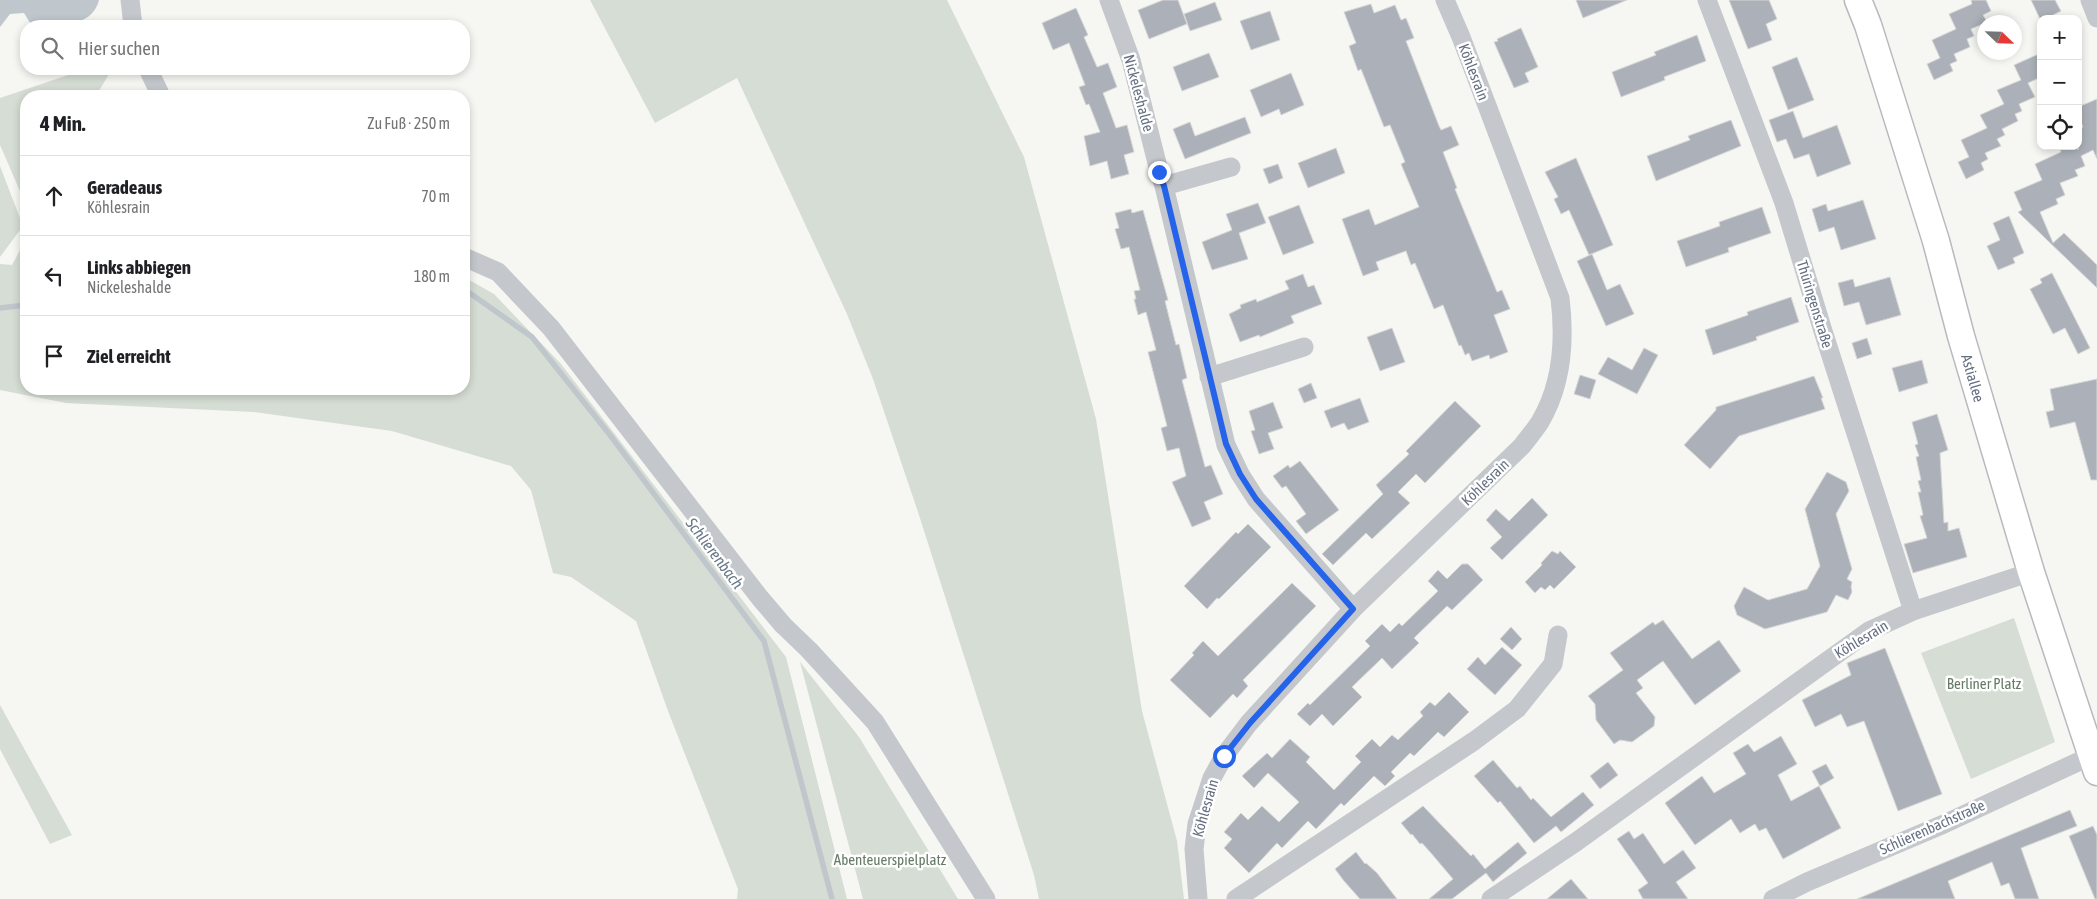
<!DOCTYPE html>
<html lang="de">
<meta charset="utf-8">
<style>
:root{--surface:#fff;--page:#f6f6f6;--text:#202124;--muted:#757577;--line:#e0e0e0}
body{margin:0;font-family:"Asap Condensed",sans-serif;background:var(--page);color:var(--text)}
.controls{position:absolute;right:15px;top:15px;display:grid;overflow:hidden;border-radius:10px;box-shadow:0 2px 8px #0003}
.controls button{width:45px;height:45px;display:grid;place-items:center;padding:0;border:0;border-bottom:1px solid var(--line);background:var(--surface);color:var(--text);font:25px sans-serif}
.compass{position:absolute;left:1977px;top:15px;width:45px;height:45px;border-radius:50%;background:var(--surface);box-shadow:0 2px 8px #0003;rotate:113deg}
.stop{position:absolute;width:15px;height:15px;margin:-11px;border:4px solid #2563eb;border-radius:50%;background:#fff}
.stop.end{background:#2563eb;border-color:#fff;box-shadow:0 1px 5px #0008}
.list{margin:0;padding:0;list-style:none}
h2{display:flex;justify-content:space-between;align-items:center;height:65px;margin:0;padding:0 20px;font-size:21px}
h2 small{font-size:16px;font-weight:400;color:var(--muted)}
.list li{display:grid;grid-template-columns:32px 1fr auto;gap:15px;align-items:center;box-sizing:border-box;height:80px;padding:0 20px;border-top:1px solid var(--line)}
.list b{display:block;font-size:19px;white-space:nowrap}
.list p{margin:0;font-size:16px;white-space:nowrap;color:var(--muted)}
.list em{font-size:16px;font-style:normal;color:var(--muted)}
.icon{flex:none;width:28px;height:28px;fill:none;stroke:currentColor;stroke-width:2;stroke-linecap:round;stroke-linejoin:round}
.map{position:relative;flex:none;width:2097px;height:899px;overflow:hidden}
.search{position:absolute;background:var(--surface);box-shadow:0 2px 8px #0003;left:20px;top:20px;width:450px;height:55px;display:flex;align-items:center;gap:12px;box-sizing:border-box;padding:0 18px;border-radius:20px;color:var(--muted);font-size:19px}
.panel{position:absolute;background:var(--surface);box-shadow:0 2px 8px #0003;left:20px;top:90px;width:450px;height:305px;border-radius:20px}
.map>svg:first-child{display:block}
</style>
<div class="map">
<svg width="2097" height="899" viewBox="0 0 2097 899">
<rect width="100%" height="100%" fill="#f6f6f3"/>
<!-- green -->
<path fill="#d6ddd4" d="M590,0H947L1024,157L1096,419L1142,711L1177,841L1184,899H1039L1034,875L918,512L873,379L847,314L737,78L655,123Z
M86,69H112L96,96H26V205L0,145V98Z
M0,166L23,226L0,257Z
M26,239V389H464V277L494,294L561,364L786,657L847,899H737L738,889L668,711L636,621L571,577L553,573L531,490L511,466L392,431L254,412L66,403L0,390V264L12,265Z
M2014,618L2055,742L1971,779L1921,653Z
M800,662L859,737L958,899H863Z
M0,705L72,835L50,844L0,749Z"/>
<!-- water -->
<path fill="#bfc6cc" d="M0,0H99C92,29 54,26 32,26L24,13L10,14L0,27Z"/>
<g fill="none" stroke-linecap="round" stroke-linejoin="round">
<!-- stream -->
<path stroke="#bfc6cc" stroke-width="5.5" d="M464,289L532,337L610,435L764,641L832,899
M0,308L26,305"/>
</g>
<!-- building -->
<path fill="#acb1b9" stroke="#d7d8d6" d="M1163,0H1178L1187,24L1149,39L1138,10Z
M1576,0H1627L1583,18Z
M1729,0H1769L1777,19L1766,24L1772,40L1748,49Z
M1971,0H1986L1991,11L1983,15L1987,22L1971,29L1974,36L1967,39L1970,47L1954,54L1957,61L1950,64L1953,71L1934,80L1927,64L1940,58L1932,40L1956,29L1949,14L1972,4Z
M2031,0H2055L2061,11L2045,19H2041V21Z
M1215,2L1222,20L1190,31L1184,14Z
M1371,4L1374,13L1395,5L1401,20L1406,18L1414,38L1406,41L1439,126L1441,130L1451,126L1459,145L1443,152L1457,188L1455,189L1497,292L1502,290L1510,309L1494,315L1508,352L1490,359L1489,355L1472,361L1469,353L1465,355L1461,345L1459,346L1443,305L1434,309L1415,263L1411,265L1406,251L1376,262L1379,270L1363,276L1342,219L1369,209L1375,225L1419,207L1401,164L1405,162L1390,125L1384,127L1361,69L1358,71L1349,46L1356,43L1344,12Z
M1076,8L1088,35L1084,37L1097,67L1108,63L1117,87L1103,93L1116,128L1127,125L1134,152L1124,155L1129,174L1111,179L1107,161L1090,166L1084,136L1100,132L1089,104L1086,105L1079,87L1085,85L1069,43L1053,50L1042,23Z
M1270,11L1280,40L1251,50L1240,21Z
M1521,28L1538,67L1525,73L1529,82L1514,88L1494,42L1498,41L1497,39Z
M1697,35L1706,61L1664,77L1665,80L1621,97L1612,72L1656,55L1654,52Z
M1209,53L1219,77L1182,91L1173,67Z
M2041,53V77L2028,83L2035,97L2019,104L2022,111L2015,114L2018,121L2002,129L2005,135L1997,139L2001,146L1985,153L1988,159L1981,163L1984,170L1966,179L1958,162L1969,157L1961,140L1987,128L1980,115L2004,104L1997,90L2021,80L2014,65Z
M1797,57L1814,100L1788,110L1772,67Z
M1291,73L1304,105L1281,115L1279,109L1261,117L1250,90Z
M2097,99V159L2093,150L2081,156L2085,166L2075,170L2078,176L2060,183L2065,195L2056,199L2058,204L2040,212L2053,243L2064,233L2097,265V288L2018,212L2022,210L2014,192L2042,180L2035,164L2061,152L2059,146H2077L2078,150V129L2083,127L2078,115V107Z
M1793,111L1803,138L1837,125L1851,164L1817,177L1809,154L1794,159L1786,139L1777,142L1769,120Z
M1245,117L1251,133L1185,159L1173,129L1190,122L1195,136Z
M1731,120L1741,146L1656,181L1647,156L1690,140L1688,136Z
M1336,148L1345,173L1308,188L1298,163Z
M1576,158L1613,245L1589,255L1569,210L1561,214L1554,199L1558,197L1545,172Z
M1278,164L1283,178L1269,184L1263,169Z
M1863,200L1876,239L1841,250L1834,227L1819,232L1812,209L1826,204L1828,211Z
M1258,203L1266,223L1239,233L1248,259L1212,270L1202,242L1232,230L1226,214Z
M1299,205L1314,243L1283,255L1268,217Z
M1762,207L1771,233L1728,248L1729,252L1686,267L1677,241L1720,226L1719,222Z
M1131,209L1132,213L1143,210L1168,300L1165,301L1176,345L1179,344L1187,378L1182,380L1205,467L1211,465L1223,494L1204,502L1211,519L1192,527L1172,482L1186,476L1179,448L1167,451L1161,428L1167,426L1148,352L1156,350L1146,312L1138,315L1134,299H1136L1134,291L1140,290L1129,247L1121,249L1115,229L1119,228L1115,213Z
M2009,216L2024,253L2013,258L2015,263L1998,270L1987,246L2000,240L1993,223Z
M1592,254L1607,290L1620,284L1634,314L1606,326L1577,261Z
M2052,273L2090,348L2078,354L2065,328L2053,334L2030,289L2042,283L2040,279Z
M1303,274L1308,287L1314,285L1322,304L1291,316L1294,323L1260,337L1259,335L1240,342L1229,314L1241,308L1240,305L1256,299L1257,302L1289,289L1285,281Z
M1890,277L1901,315L1866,325L1859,302L1844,306L1838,283L1853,279L1855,287Z
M1791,297L1799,322L1756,337L1757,340L1713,355L1705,330L1748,315L1747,312Z
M1392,328L1405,362L1380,371L1367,337Z
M1867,338L1872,354L1857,359L1852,343Z
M1644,348L1658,355L1637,394L1598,374L1608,357L1632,370Z
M1922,360L1928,383L1899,392L1892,368Z
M1580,375L1596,380L1590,399L1574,394Z
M1814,376L1823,398H1821L1825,409L1739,436L1710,469L1684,445L1716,410V407Z
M2097,379V480H2091L2075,422L2050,428L2046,412L2054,410L2050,389Z
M1311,383L1317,398L1304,403L1298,389Z
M1360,398L1369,422L1348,430L1344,423L1331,428L1324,411Z
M1455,401L1481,426L1425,483L1416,474L1398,492L1410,503L1372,539L1366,533L1333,565L1322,554L1383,494L1376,485L1409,454L1406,451Z
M1273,402L1283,428L1268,433L1274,449L1259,454L1251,431L1255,430L1249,411Z
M1937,414L1948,450L1940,453L1944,523L1948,522V531L1959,528L1967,557L1913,573L1904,544L1927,538L1920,516L1923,515L1918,492H1921L1918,481L1921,480L1916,457L1919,456L1915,445L1918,444L1912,422Z
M1300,461L1339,510L1306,534L1296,521L1306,514L1286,486L1282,488L1273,476L1288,465L1290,468Z
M1827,472L1846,482L1849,491L1836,514L1852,569L1847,579L1852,582L1851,587L1852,592L1848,600L1836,595L1827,612L1765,629L1737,615L1734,606L1744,587L1768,600L1807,589L1820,566L1805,509Z
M1532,498L1548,515L1502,560L1490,548L1502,537L1486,520L1496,509L1509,521Z
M1248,524L1271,547L1219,599L1217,598L1207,609L1184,586L1236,532L1238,534Z
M1552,551L1558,554L1560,551L1576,567L1554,589L1550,585L1545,590L1541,587L1535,593L1525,582L1542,565L1541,563Z
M1462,564H1468L1483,580L1452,610L1447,606L1414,638L1419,643L1392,669L1382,658L1352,687L1362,697L1333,726L1322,714L1310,726L1297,714L1308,703L1310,705L1370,646L1365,641L1382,624L1390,632L1399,623L1402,626L1438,591L1428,581L1438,570L1447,579Z
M1292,583L1316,606L1243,680L1248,686L1237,698L1233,694L1210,718L1170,680L1194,655L1192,653L1203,641L1218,656Z
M1663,620L1692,659L1719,640L1741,671L1695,705L1663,661L1637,680L1643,688L1636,693L1655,717L1654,726L1632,742L1620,740L1614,744L1596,720L1595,704L1588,696L1623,670L1610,653L1653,622L1655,625Z
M1511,627L1522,639L1512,650L1500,639Z
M1502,647L1522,665L1495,695L1467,669L1478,657L1485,665Z
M1885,648L1942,794L1898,811L1864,721L1847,727L1841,714L1815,727L1802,700L1851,675L1847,663Z
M1449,692L1469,712L1444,737L1438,732L1414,756L1410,753L1391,772L1395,776L1385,786L1374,776L1344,806L1341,803L1316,829L1308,821L1282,848L1277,843L1249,873L1224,848L1232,839L1224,832L1241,813L1248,820L1262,806L1279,822L1299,802L1268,773L1254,788L1242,776L1267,753L1272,758L1290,739L1310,757L1306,762L1334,790L1361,762L1355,756L1372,739L1380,747L1392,735L1398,740L1423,716L1420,712L1430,702L1435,706Z
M1781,736L1797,764L1778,775L1791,801L1819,786L1841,828L1783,859L1766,828L1759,831L1755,824L1740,833L1731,819L1695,845L1665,803L1702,776L1714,793L1746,774L1733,753L1748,744L1754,752Z
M1493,760L1517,788L1520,786L1531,800L1533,798L1551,817L1583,792L1594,805L1561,832L1556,826L1534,843L1500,801L1498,803L1474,776Z
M1608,762L1618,775L1600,789L1590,776Z
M1826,764L1834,778L1820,786L1812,771Z
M1423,806L1471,856L1473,854L1485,869L1518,842L1527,853L1493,882L1486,873L1452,899H1429L1453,879L1431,853L1422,843L1420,844L1412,834L1411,835L1401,823Z
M2070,810L2077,826L2021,848L2039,899H2015L2009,883L2001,886L1992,862L1948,881L1955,899H1857Z
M2093,826L2097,835V899H2095L2069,836Z
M1629,831L1634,839L1643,833L1664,864L1683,850L1696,868L1676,882L1688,899H1643L1638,890L1648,883L1617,839Z
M1356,852L1365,864L1366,863L1377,873L1397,899H1360L1344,881L1335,869Z
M1571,879L1588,899H1547Z"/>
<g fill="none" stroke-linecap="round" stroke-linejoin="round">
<defs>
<path id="secondary" d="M1858,0L1868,25L1936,241L1961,336L2031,572L2097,772"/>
</defs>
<!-- secondary casing -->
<use href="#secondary" stroke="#b6babf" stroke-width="29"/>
<!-- street -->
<path stroke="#c4c7cb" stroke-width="19" d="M130,0L133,26
M1109,0L1131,60L1159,171L1164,186L1226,445L1240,474L1256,499L1353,609
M1707,0L1784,203L1823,331L1913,611
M2090,0L2097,18
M148,69L161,96
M1164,186L1231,167
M464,257L498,272L551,328L760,598L783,625L809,650L875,722L986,899
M1209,377L1304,347
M1198,899L1194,849L1197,824L1212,778L1224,756L1249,723L1353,609L1522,446C1528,438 1535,430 1540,422C1562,385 1565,339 1560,298L1461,37L1445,0
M1236,899L1474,741L1517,709L1553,664L1558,635
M1491,899L1576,842L1869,631L1913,611L2031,572
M1773,899L1807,882L1944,824L2097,753"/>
<!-- secondary -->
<use href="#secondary" stroke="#fff" stroke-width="26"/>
</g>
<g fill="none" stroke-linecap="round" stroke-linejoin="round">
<!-- route -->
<path stroke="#2563eb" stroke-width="6" d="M1159,172L1164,186L1226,444L1240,474L1256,499L1353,609L1250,723L1224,756"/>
</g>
<g text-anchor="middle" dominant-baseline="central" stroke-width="5" stroke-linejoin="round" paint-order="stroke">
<!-- street labels -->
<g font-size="15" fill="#667083" stroke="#fff">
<text transform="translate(1474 72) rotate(69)">Köhlesrain</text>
<text transform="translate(1139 93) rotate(75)">Nickeleshalde</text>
<text transform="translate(1815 304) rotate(73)">Thüringenstraße</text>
<text transform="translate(1973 378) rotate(74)">Astiallee</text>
<text transform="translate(1485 482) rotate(-44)">Köhlesrain</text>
<text transform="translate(1861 639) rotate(-31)">Köhlesrain</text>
<text transform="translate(1205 808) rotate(-74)">Köhlesrain</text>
<text transform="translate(1932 827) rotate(-24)">Schlierenbachstraße</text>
</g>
<!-- park labels -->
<g font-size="15" fill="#657b65" stroke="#fff">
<text x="1984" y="683">Berliner Platz</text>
<text x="890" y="859">Abenteuerspielplatz</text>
</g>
<!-- water labels -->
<g font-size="16" font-style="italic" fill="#677886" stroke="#fff">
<text transform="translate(715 553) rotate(53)">Schlierenbach</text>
</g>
</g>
</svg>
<div class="controls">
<button>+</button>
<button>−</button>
<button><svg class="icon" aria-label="locate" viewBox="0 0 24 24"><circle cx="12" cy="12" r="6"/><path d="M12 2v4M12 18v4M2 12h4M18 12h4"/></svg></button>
</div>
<svg class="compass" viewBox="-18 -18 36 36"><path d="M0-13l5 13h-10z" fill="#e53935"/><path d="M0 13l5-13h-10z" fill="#757577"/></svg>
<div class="stop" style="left:1224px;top:756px"></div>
<div class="stop end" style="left:1159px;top:172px"></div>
<div class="search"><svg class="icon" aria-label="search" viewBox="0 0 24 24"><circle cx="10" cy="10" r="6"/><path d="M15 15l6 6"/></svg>Hier suchen</div>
<section class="panel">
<h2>4 Min.<small>Zu Fuß · 250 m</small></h2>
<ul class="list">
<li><svg class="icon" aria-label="ahead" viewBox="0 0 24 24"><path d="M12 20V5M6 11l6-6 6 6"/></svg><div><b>Geradeaus</b><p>Köhlesrain</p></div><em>70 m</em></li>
<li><svg class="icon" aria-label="left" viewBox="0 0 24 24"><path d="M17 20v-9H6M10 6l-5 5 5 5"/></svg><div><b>Links abbiegen</b><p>Nickeleshalde</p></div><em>180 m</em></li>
<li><svg class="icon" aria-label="arrive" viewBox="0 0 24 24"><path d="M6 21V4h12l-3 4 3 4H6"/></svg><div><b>Ziel erreicht</b></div></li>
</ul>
</section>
</div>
